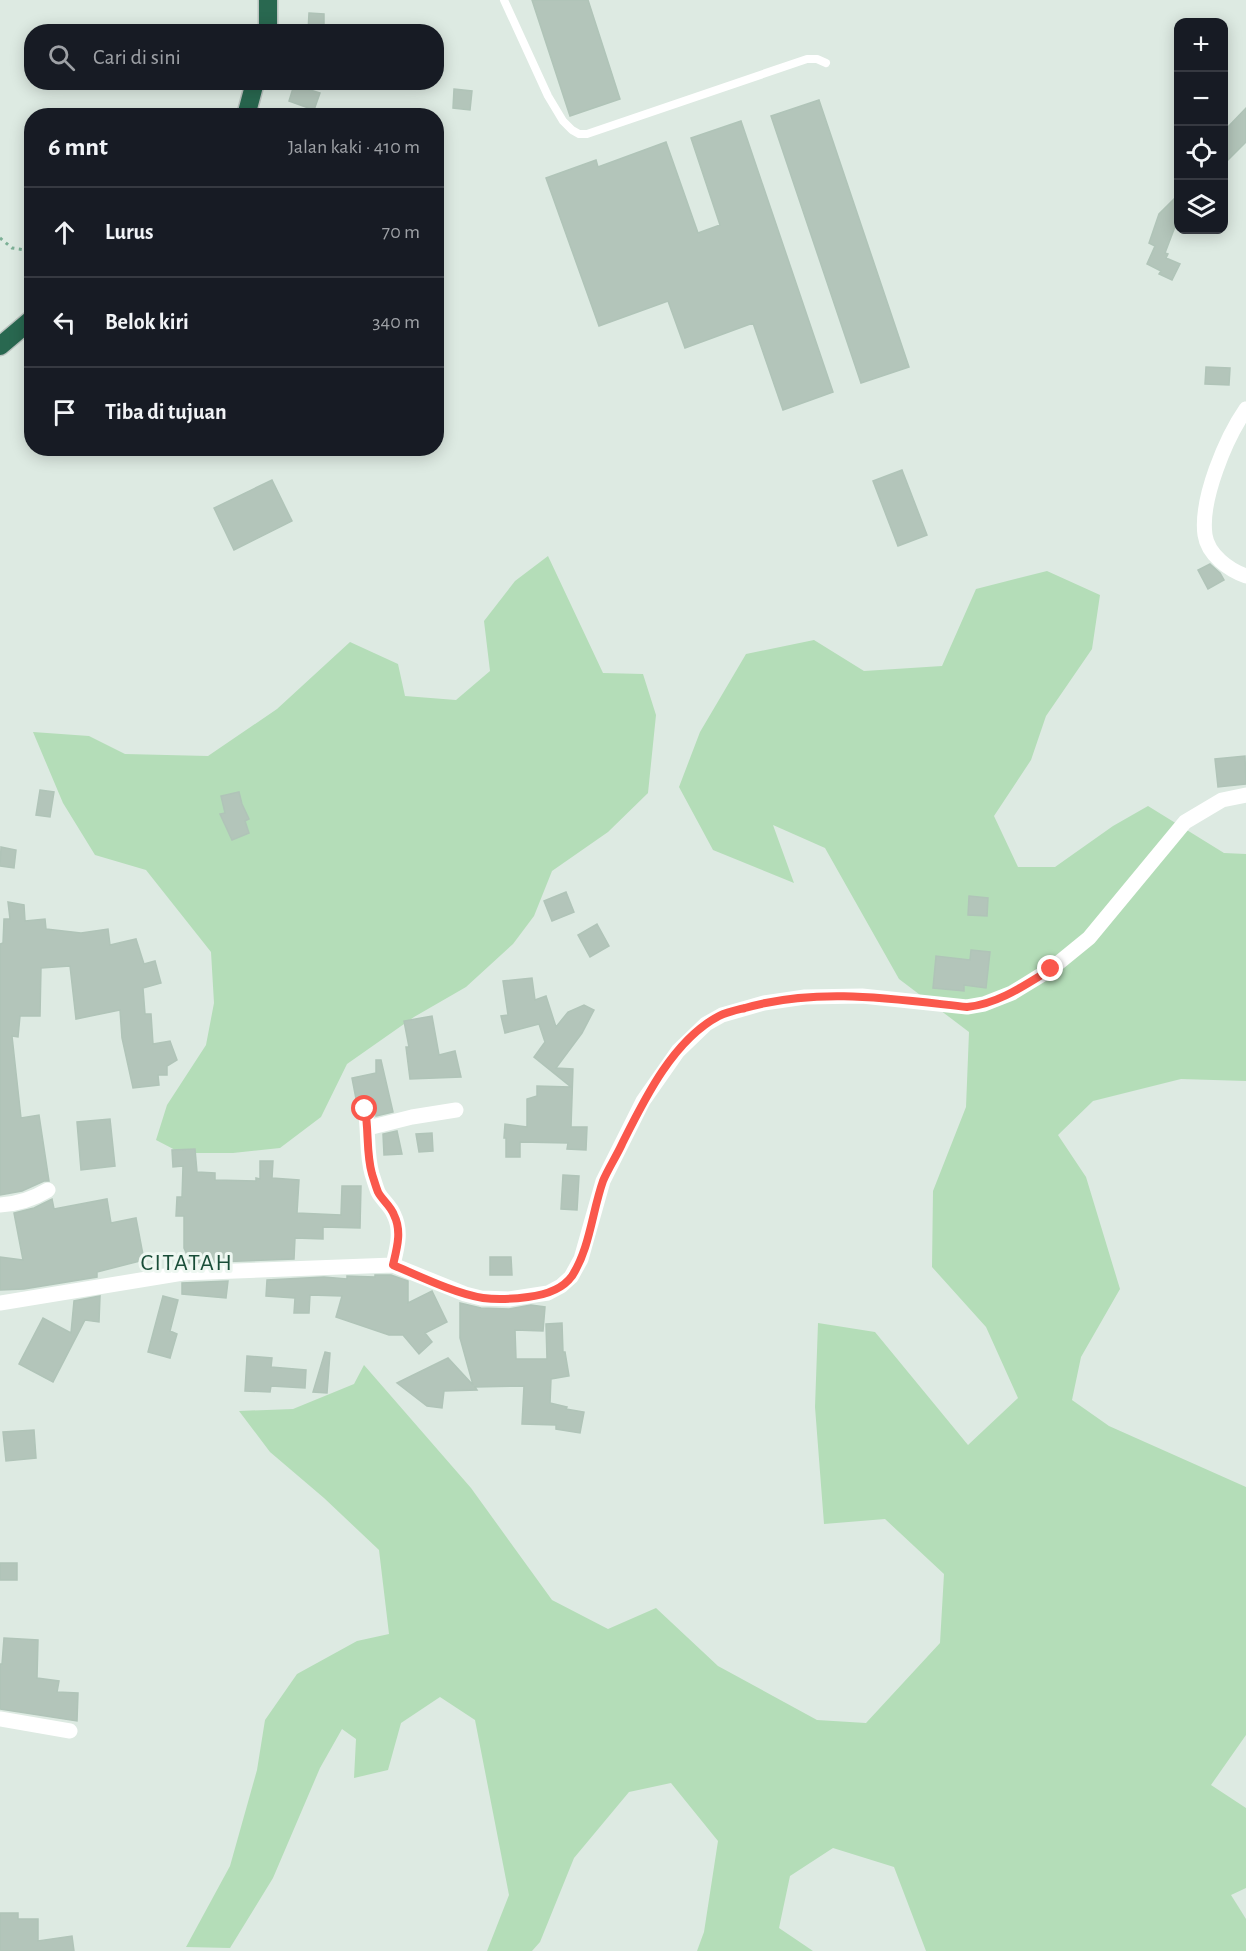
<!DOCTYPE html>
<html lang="id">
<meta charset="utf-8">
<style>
:root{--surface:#171b24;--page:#20242c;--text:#f1f3f6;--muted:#9ea1a6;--line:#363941}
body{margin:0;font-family:"Alegreya Sans",sans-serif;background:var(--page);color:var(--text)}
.controls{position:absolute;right:18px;top:18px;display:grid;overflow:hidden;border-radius:12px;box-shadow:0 3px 15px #0003}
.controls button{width:54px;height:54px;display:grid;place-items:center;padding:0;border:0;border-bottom:2px solid var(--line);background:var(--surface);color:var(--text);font:30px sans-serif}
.stop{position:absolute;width:18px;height:18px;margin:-14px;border:4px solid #fa584c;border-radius:50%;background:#fff}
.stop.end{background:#fa584c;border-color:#fff;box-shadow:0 2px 6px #0008}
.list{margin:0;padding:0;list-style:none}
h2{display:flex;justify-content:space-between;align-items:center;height:78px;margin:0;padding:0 24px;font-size:26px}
h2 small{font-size:20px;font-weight:400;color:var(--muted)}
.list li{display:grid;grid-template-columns:39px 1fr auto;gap:18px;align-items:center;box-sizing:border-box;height:90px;padding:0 24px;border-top:2px solid var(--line)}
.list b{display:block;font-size:22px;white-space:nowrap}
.list em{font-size:20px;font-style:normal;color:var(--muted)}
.icon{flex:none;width:33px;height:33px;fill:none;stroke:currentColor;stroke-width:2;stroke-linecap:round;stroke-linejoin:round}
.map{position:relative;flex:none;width:1246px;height:1951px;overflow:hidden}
.search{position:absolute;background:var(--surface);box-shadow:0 3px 15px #0003;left:24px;top:24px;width:420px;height:66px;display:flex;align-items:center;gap:15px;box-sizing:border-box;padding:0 21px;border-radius:24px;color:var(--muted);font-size:22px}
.panel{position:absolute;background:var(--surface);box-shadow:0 3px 15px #0003;left:24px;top:108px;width:420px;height:348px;border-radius:24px}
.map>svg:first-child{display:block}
</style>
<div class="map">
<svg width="1246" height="1951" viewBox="0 0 1246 1951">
<rect width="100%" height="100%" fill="#ddeae2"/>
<!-- green -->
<path fill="#b4ddb8" d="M548,556L603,673L643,674L656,715L648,793L608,832L552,871L534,916L513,944L466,987L414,1017L347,1064L321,1117L280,1148L233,1153H181L156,1140L167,1105L206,1045L214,1003L211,952L146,870L95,855L63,803L33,732L89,736L125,754L208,756L277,709L350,642L398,664L405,696L456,700L490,671L484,621L515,581Z
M1047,571L1100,595L1092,649L1046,716L1031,760L994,816L1018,867H1055L1113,826L1148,806L1224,853L1246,854V1081L1181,1079L1093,1101L1058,1135L1086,1177L1120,1289L1081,1357L1072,1400L1109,1426L1246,1487V1735L1211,1785L1246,1808V1888L1231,1895L1246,1919V1951H926L894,1867L833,1848L790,1876L779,1928L813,1951H697L704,1932L718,1841L671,1783L629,1792L574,1858L540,1942L532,1951H487L509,1895L475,1720L440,1697L401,1723L388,1770L354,1778L356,1739L342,1729L320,1768L273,1878L230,1948L186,1947L230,1866L257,1770L265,1720L297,1674L357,1641L389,1634L379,1550L324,1498L270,1452L239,1411L293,1409L354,1384L364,1365L471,1488L552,1600L608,1629L656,1608L718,1666L817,1720L866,1723L940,1643L944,1574L885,1519L824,1524L815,1407L818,1323L875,1332L968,1445L1018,1398L986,1327L932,1267L933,1191L966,1107L969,1032L899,979L825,848L773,825L794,883L713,850L679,787L700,732L746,654L814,640L864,671L942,666L976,589Z"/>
<!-- building -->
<path fill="#b3c5ba" stroke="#b0c4b8" stroke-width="1.5" d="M532,0H588L620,99L570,116Z
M309,13L324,14V32H308Z
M294,85L320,93L314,110L289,101Z
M454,89L472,91L470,110L453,108Z
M819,100L909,367L861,383L771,116Z
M1246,108V142L1224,164V131Z
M741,121L833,392L783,410L753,323L685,348L668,301L599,326L546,178L596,160L598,167L666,142L698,233L720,225L691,138Z
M1179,194V216L1165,253L1168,254L1166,258L1180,264L1172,280L1159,274L1161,271L1147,264L1155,246L1149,243L1159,214Z
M1206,367L1230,368L1229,385L1205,384Z
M902,470L927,535L898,546L873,481Z
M272,480L292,521L234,550L214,508Z
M1210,564L1220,573L1224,580L1208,589L1198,570Z
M1245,756L1246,784L1218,787L1215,759Z
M40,790L54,792L50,817L36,815Z
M239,792L242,804L249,819L245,821L249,833L232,840L220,814L225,813L221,796Z
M1,847L16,850L14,868L0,866Z
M566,892L574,912L552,921L544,901Z
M969,896L988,898L987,916L968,915Z
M8,902L24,905L25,921L45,919L46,929L81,933L108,929L110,945L136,939L144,964L155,961L161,983L143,988L145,1014H151L153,1044L170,1041L177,1060L167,1066V1075H158L159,1085L133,1088L122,1038L120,1010L76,1019L70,966L41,968L40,1016H20L18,1037L12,1036L21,1118L39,1115L49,1181H44L22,1191L0,1195V944L3,943L4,919H10Z
M597,924L609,946L590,957L578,935Z
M971,950L990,952L986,988L964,985V991L933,988L936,956L970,960Z
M532,978L535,1000L546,996L556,1027L568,1012L584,1005L594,1010L582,1033L556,1068L573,1069L571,1127H587L586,1150L567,1149L568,1143L520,1142V1157H506V1138H504L505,1124L527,1127V1099L537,1096V1086L571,1087L534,1057L545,1042L539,1024L505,1033L501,1016L508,1015L503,981Z
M432,1016L439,1055L455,1051L461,1077L410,1079L406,1047H409L404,1021Z
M376,1060H381L393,1112L376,1116L375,1099L370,1101L363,1100L357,1104L352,1078L376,1073Z
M110,1119L115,1166L81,1170L77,1122Z
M397,1131L402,1154L384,1155L383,1134Z
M432,1133L433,1151L419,1152L416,1134Z
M195,1149L197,1172L215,1173V1180L256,1181V1178L260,1179V1161H273L272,1178L299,1180L297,1213L341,1215L342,1186H361L360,1228L323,1227V1239L295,1238L294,1259L187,1263L188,1257L184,1248V1216H176L177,1197H182L183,1166L173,1167L172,1150Z
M563,1175L579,1176L577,1210L561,1209Z
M52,1199L54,1209L107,1199L111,1223L136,1218L144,1260L97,1272V1277L24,1289L0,1290V1257L23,1260L14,1213L34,1208Z
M490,1257H511L512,1275H490Z
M375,1275H391L408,1281V1303L432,1291L447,1322L425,1333L432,1342L419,1354L403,1335H389L336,1317L342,1296L310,1295L309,1313H294L295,1298L266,1296L267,1280L324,1277L347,1279V1276L375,1277Z
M228,1281L226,1298L182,1294V1283Z
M100,1296L99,1322L85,1320L53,1382L19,1364L43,1318L71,1333L74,1301Z
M163,1296L178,1300L170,1331L177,1334L170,1358L148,1352Z
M460,1303L481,1308L509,1309L531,1305L545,1307L543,1331L515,1330L516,1359H547L546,1324L562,1323L563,1352H565L569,1376L551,1379L550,1403L567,1407L566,1409L584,1412L580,1433L556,1429V1425L522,1424L524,1386L475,1387L477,1390L444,1391L442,1408L427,1406L397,1383L448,1358L473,1385L460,1338Z
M325,1352L330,1353L327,1393L313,1392Z
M247,1356L272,1358L271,1367L306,1370L305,1388L271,1386L270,1392L245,1391Z
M34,1430L36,1458L6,1461L3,1432Z
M0,1563H17V1580H0Z
M4,1638L38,1640L37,1678L59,1681L57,1692L78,1693L77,1721L0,1709V1664H2Z
M0,1913H18V1919H38V1941L72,1936L74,1951H0Z"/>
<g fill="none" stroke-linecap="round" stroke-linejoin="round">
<defs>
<path id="highway" d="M268,0V32
M246,116L255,82
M0,346L32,319"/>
</defs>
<!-- highway casing -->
<use href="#highway" stroke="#bcc4c0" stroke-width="21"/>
<!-- path -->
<path stroke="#7cb096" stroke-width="3" stroke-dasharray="3 4.5" stroke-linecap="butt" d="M0,238L12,248L32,251"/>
<!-- lane -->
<path stroke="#fff" stroke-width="8" d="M504,0L548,96L563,121L572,130L579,134H587L807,59H817L826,63"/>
<!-- street -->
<path stroke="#fff" stroke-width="15" d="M1246,409C1226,438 1200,499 1205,535C1208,555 1229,570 1246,576
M365,1109C369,1131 366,1153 372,1174C374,1180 376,1187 378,1192C382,1200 391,1206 394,1215C402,1231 397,1248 393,1265
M368,1128L412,1117L456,1110
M0,1205C18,1204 33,1199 48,1190
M0,1303L183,1273L393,1265L465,1294L481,1298L509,1299L548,1293L561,1286L571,1277L581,1259L603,1181L643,1101L678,1051L706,1024L722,1015L764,1003L805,997L862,996L967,1007L984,1004L1012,993L1051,969L1089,938L1185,822L1222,800L1246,795
M0,1719L70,1731"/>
<!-- highway -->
<use href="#highway" stroke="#296850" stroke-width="18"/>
</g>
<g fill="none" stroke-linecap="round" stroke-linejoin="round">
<!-- route -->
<path stroke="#fa584c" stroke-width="8" d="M365,1109C369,1131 366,1153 372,1174C374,1180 376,1187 378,1192C382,1200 391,1206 394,1215C402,1231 397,1248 393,1265C419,1276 456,1294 483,1298C498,1300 513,1299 528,1297C544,1295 562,1290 572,1276C590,1248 592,1212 603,1181C608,1169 616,1157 622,1144C644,1100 673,1040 719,1016C727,1012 737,1010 745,1008C818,987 893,999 967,1007C998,1004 1025,985 1051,969"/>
</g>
<g text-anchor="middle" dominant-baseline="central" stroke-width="6" stroke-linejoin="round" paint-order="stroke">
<!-- quarter labels -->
<g font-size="24" letter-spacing="1.5" fill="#194d38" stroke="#eef7f1">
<text x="187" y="1263">CITATAH</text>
</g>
</g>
</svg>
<div class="controls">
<button>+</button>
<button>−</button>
<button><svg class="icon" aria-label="locate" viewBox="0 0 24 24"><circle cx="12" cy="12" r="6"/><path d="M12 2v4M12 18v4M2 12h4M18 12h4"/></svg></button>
<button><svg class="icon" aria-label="layers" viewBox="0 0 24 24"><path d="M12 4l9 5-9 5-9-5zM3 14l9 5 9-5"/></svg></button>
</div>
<div class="stop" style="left:365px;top:1109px"></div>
<div class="stop end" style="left:1051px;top:969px"></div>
<div class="search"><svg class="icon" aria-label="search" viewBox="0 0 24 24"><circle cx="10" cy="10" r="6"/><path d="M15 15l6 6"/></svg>Cari di sini</div>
<section class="panel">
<h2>6 mnt<small>Jalan kaki · 410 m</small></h2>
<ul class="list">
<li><svg class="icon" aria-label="ahead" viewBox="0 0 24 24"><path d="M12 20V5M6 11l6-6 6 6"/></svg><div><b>Lurus</b></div><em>70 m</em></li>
<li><svg class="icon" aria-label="left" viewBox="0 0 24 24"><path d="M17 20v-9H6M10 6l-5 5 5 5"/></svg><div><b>Belok kiri</b></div><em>340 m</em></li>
<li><svg class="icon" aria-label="arrive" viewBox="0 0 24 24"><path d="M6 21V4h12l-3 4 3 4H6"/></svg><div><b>Tiba di tujuan</b></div></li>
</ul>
</section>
</div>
